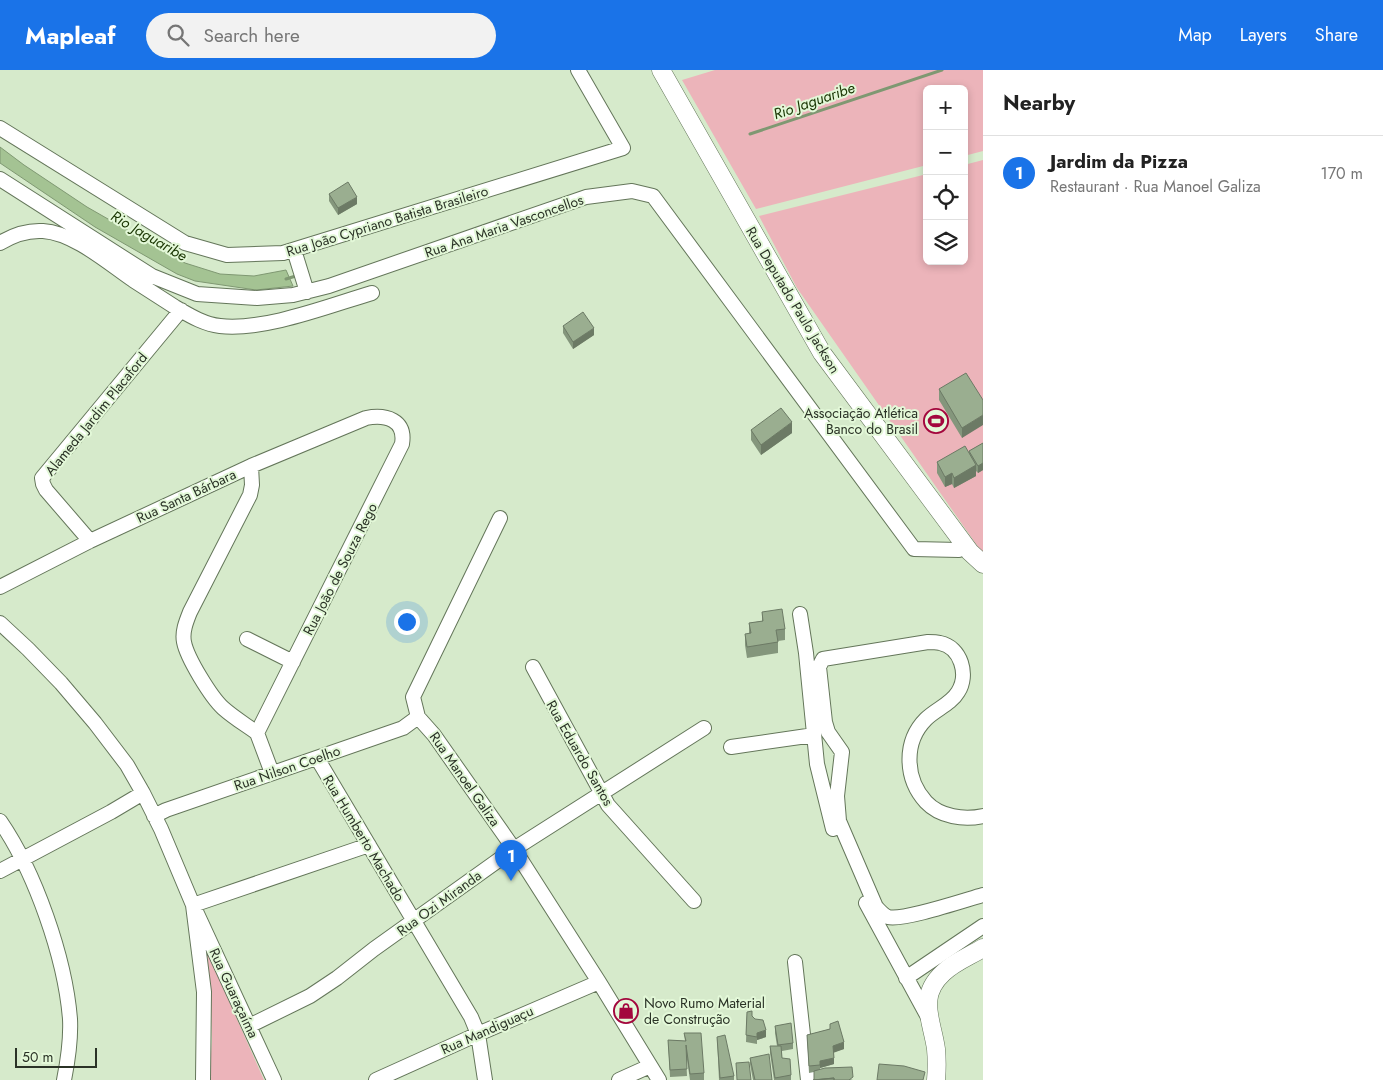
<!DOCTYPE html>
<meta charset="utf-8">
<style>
:root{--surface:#fff;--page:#f2f2f2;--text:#222;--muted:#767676;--line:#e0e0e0;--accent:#1a73e8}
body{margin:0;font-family:Jost,sans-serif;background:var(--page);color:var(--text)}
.controls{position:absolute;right:15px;top:15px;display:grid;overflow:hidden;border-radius:8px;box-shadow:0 2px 8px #0003}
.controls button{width:45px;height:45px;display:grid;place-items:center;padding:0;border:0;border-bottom:1px solid var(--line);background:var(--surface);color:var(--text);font:25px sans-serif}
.scale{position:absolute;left:15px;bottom:12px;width:82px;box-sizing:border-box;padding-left:5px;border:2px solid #2a3226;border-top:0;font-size:14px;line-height:18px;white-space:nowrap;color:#2a3226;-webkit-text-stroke:4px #e3f8d8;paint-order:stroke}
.you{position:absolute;left:406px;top:551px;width:18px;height:18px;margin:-12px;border:4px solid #fff;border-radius:50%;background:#1a73e8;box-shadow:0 0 0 8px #1a73e833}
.badge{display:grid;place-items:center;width:32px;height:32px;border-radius:50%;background:var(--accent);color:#fff;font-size:16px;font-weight:700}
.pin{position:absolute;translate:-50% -41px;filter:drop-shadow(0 1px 2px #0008)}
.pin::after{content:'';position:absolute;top:26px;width:18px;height:15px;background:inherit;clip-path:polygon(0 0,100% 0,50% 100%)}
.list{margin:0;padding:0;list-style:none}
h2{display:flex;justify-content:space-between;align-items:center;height:65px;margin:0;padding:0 20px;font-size:21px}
h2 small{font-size:16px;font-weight:400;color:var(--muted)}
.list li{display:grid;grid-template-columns:32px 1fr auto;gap:15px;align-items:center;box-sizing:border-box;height:75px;padding:0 20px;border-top:1px solid var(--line)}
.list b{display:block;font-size:19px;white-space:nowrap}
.list p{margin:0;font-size:16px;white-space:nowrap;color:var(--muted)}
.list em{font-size:16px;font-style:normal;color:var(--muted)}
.icon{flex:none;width:28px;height:28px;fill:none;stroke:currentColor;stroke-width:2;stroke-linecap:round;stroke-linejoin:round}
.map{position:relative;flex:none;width:983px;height:1010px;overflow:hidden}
header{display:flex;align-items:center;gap:30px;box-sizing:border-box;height:70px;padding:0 25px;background:var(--accent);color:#fff}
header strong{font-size:24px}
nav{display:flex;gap:28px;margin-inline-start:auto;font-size:18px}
.search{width:350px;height:45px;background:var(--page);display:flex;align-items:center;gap:12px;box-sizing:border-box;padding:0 18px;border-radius:28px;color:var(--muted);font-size:19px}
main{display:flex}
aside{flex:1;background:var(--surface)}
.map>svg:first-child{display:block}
</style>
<header>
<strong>Mapleaf</strong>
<div class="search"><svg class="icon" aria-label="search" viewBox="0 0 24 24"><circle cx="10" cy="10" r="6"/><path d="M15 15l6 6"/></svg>Search here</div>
<nav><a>Map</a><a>Layers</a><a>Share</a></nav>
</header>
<main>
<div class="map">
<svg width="983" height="1010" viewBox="0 0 983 1010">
<rect width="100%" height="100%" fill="#d6eacb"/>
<!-- green -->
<path fill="#ecb4ba" d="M715,0H983V81L964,86V19H927V95L756,139L682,10Z
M983,90V484L797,218L759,146L927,104V191H964V95Z
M204,875L264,1010H209L212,971L211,935Z"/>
<!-- water -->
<path fill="#a4c393" stroke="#7f9872" d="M0,77L24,95L87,137L185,193L220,204L254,206L286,200L293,216L256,220L195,211L177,204L95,157L0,93Z"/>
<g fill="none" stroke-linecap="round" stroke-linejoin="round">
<!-- stream -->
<path stroke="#7f9872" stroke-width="3" d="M750,64L942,0
M286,209L299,205"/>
<defs>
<path id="minor" d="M0,58L185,173L227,185L283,183L623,78L578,0
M0,109L152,206L197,224L257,228L293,225L329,216L586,127L632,121L653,126L914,479L959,480L966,476
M0,173C13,165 27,160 43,161C74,163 108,193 133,210C147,219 161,228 175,237C189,245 203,254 220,256C265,261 328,236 372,223
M294,180L307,222
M251,396L252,415L250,425L190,542C186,552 182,562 184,572C187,588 211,627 223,638C233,647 246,655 257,663
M500,448L413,627L418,647L434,665L514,779L599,912L659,1010
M90,471L46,420L43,414L42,408L181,240
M0,517L90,471L251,396L366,348C386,344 406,350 402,374L257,663L272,703
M800,544L806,583L817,694L833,759
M0,553L28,579L61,613L95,653L127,695L143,723L161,759L193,835L204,922L203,1010
M247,569L293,592
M533,597L608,735L694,831
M731,677L814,665
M317,688L471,947L478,964L485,1010
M154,746L166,740L403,658L418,647
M983,746C964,750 940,747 926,732C905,709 903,672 926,649C936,639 951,634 958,622C969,605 961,577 940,573C936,572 932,572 928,572L823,589L819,597L825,652L828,662L842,682L837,726L839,751L876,837C880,841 883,845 888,847C903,851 965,830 983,825
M0,751C35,802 65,887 70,949C71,969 68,990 64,1010
M0,801L111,742L143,723
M866,833L928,947
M795,892L808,1010
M906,908L983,856
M249,956L310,926L337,908L374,879L514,779L704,658
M274,1010L193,835L369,775
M376,1010L478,964L599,912
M619,1010L650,996"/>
<path id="major" d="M661,0L822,283L970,482L983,494
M936,1010C937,999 937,990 936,979C932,950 917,927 943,903C954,892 970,886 983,878"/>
</defs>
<!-- minor casing -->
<use href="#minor" stroke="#64765a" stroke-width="16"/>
<!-- major casing -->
<use href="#major" stroke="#64765a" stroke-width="19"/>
<!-- minor -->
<use href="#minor" stroke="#fff" stroke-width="14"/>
<!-- major -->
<use href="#major" stroke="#fff" stroke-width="18"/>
</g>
<!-- wall -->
<path fill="#84967c" d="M329,124L357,134L338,145L329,131Z
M563,256L594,265L573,279L563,263Z
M939,319L983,330L962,368L939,330Z
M751,360L792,363L761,385L751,370Z
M983,373V400L978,403L976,401V406L954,418L952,414L945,417L937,403V392L969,382V381Z
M762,542L785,559V570L778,571V583L747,588L745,575V564H749V553L762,551Z
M747,942L752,946L766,967L757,970V974L746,972Z
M775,956L793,973V979L782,981V988L791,1005V1010H774L770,983V976H777L775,963Z
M830,959L844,979L834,982V994L820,998V1000L853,1010H814V1002L809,1003L807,965Z
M684,963L704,1003V1010H690L686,983L687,1006L670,1007L668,970L685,971Z
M717,967L734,1006V1010H719Z
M750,988L772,1010H753L750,994Z"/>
<!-- shaded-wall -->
<path fill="#6c7a65" d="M357,127V134L338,145V138Z
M594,258V265L573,279V272Z
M983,345V355L962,368V358Z
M792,352V363L761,385V375Z
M983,393V400L978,403V396Z
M976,395V406L954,418V408Z
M952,403V414L945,417V407Z
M766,960V967L757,970V963Z
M844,972V979L833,983V976Z
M834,988V994L820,998V991Z"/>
<!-- building -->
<path fill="#9aae90" stroke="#6c7a65" d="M348,112L357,127L338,138L329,124Z
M583,242L594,258L573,272L563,256Z
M966,303L983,330V345L962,358L939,319Z
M781,338L792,352L761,375L751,360Z
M983,373V393L978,396L969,381Z
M965,376L976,395L954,408L952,403L945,407L937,392Z
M782,539L785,559L776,560L778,572L747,577L745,564L751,563L749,553L763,551L762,542Z
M752,941V946L755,949L763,950L766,960L757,963V967L746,965L747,942Z
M838,951L844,972L833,976L834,988L820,991V995L809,996L807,965L830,959V954Z
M791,953L793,973L778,975L775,956Z
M684,963H701L704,1003L690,1004L686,975L687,999L670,1000L668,970L686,971Z
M725,965L734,1006L720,1008L717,967Z
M770,976H781L782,988L790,989L791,1005L775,1008Z
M769,984L772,1010H755L750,988Z
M749,992L751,1010H737L736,993Z
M879,994L904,996L925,1002L923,1010H877Z
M852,997L853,1007L849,1010H834V1008L814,1010V1001L825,998Z
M834,1008V1010H813Z"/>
<!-- icons -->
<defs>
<symbol id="stadium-ring" viewBox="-11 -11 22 22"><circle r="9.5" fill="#e3f8d8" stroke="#a3063d" stroke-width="1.5"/><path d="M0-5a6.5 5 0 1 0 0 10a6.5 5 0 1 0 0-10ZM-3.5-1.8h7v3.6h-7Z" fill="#a3063d"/></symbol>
<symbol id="shop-ring" viewBox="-11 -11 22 22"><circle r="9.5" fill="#e3f8d8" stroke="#a3063d" stroke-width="1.5"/><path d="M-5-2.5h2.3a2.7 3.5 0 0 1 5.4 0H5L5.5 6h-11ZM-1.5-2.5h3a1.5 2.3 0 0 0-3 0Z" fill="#a3063d"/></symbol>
</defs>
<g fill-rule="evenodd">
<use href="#stadium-ring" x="922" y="337" width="28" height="28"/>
<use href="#shop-ring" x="612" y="927" width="28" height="28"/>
</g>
<g text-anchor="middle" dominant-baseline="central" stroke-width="4" stroke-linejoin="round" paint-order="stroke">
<!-- street labels -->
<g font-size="14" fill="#2a3226" stroke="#e3f8d8">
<text transform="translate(387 151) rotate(-17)">Rua João Cypriano Batista Brasileiro</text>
<text transform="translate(504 156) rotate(-19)">Rua Ana Maria Vasconcellos</text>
<text transform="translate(793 230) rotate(59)">Rua Deputado Paulo Jackson</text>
<text transform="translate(96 344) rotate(-51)">Alameda Jardim Placaford</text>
<text transform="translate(186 426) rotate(-25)">Rua Santa Bárbara</text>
<text transform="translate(340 499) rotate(-63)">Rua João de Souza Rego</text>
<text transform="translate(580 683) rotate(60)">Rua Eduardo Santos</text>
<text transform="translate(287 698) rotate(-19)">Rua Nilson Coelho</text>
<text transform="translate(465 709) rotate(55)">Rua Manoel Galiza</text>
<text transform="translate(364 768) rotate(59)">Rua Humberto Machado</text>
<text transform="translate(439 833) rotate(-36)">Rua Ozi Miranda</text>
<text transform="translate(234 923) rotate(65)">Rua Guaraçaíma</text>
<text transform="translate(487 960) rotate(-24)">Rua Mandiguaçu</text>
</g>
<!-- poi labels -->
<g font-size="14" fill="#2a3226" stroke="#e3f8d8" text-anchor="end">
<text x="918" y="343">Associação Atlética<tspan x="918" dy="16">Banco do Brasil</tspan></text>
<text x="644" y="933" text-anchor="start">Novo Rumo Material<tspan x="644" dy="16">de Construção</tspan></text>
</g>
<!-- water labels -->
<g font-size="15" font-style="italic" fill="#193502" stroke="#e3f8d8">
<text transform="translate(814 31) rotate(-19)">Rio Jaguaribe</text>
<text transform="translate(149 166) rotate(30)">Rio Jaguaribe</text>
</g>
</g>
</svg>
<div class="controls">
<button>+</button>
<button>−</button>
<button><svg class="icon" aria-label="locate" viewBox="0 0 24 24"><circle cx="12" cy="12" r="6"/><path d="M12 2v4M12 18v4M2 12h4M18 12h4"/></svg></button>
<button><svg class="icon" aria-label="layers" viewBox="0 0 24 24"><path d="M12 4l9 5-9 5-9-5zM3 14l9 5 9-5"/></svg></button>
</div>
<div class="scale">50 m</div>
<div class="you"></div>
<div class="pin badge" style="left:511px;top:811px">1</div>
</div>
<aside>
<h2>Nearby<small></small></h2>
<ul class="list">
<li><span class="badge">1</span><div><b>Jardim da Pizza</b><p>Restaurant · Rua Manoel Galiza</p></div><em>170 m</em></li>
</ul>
</aside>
</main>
